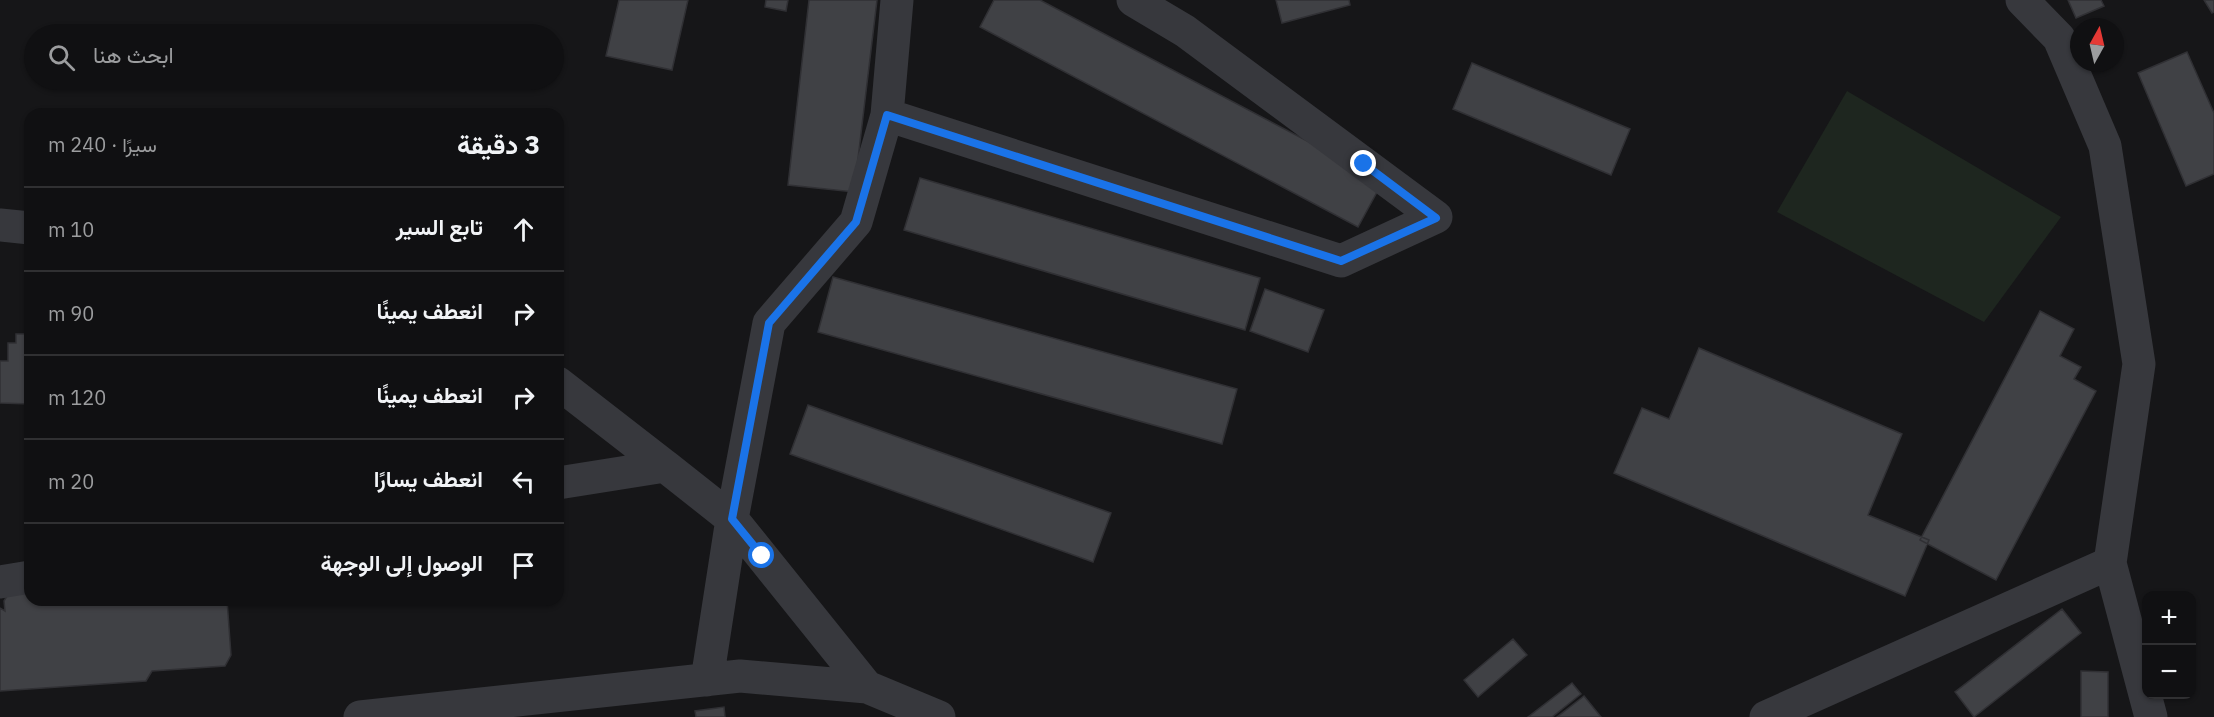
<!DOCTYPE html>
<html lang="ar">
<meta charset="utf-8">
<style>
:root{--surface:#101012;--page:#19191b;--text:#f1f3f6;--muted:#9c9d9f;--line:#303032}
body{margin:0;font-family:"IBM Plex Sans",Vazirmatn,sans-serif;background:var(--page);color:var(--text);direction:rtl}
.controls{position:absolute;right:18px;bottom:18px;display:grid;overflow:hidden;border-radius:12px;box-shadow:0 2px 4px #0004}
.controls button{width:54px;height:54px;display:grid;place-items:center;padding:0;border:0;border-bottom:2px solid var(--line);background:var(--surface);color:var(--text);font:30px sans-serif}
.compass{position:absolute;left:2070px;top:18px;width:54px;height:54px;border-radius:50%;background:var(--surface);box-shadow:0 2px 4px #0004;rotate:8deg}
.stop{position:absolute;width:18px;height:18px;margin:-14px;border:4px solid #1a73e8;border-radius:50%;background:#fff}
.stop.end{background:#1a73e8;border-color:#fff;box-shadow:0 2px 6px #0008}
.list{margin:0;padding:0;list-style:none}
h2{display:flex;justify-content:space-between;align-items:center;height:78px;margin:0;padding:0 24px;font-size:26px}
h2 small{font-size:20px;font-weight:400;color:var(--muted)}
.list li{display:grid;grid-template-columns:39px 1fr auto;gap:18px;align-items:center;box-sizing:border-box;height:84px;padding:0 24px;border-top:2px solid var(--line)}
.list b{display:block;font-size:22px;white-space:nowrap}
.list em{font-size:20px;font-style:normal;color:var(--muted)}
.icon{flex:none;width:33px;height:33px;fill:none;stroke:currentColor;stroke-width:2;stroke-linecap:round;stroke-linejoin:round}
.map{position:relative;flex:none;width:2214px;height:717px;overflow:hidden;direction:ltr}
.search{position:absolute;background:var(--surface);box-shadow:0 2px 4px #0004;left:24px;top:24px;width:540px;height:66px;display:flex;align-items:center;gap:15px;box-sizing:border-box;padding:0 21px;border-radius:33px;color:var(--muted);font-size:22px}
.panel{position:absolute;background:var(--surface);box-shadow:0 2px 4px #0004;left:24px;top:108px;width:540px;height:498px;border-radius:18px;direction:rtl}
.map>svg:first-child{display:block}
</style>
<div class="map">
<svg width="2214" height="717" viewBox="0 0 2214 717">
<rect width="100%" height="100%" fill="#161618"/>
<!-- green -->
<path fill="#1e261f" d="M1847,91L2061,217L1984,322L1777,212Z"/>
<!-- building -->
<path fill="#404145" stroke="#303034" stroke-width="1.5" d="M619,0H688L672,70L606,56Z
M766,0H788L786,11L765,7Z
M809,0H877L854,192L788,185Z
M994,0H1040L1383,181L1358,227L980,27Z
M1276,0H1349L1350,5L1282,23Z
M2068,0H2101L2104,6L2076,18Z
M2204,0H2214V12L2212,13Z
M2187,52L2214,113V174L2186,186L2138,73Z
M1472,63L1630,129L1611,175L1453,109Z
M920,178L1260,278L1245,330L904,230Z
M833,277L1237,389L1222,444L818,332Z
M1265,289L1324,310L1308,352L1250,331Z
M2040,311L2074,329L2060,356L2081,367L2074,379L2096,391L1996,580L1920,540Z
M16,334H30V404L0,403V361H8V343H16Z
M1699,348L1902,434L1868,515L1929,540L1905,596L1614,473L1642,408L1669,419Z
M808,405L1111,513L1093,562L790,454Z
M30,573V600H227L231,655L225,666L152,671L146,681L0,691V608L5,611L4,601L20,574Z
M2062,609L2081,633L1974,717L1955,692Z
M1513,639L1527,655L1478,697L1464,680Z
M2081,671L2108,672V717H2081Z
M1572,683L1581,694L1552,717H1528Z
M1584,696L1601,717H1557Z
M724,707L725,717H696L695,711Z"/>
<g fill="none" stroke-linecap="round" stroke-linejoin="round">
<!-- minor -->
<path stroke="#37383d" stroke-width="33" d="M887,115L1341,261L1436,217L1185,31L1133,0
M0,225L30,228
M558,383L665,466
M558,483L665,466L732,519L867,687L939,717
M2110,563L2151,717
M0,582L30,577
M707,680L732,519L769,323L856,222L887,115L897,0
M360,717L740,676L867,687
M1766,717L2110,563L2139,364L2105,146L2059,38L2022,0"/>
</g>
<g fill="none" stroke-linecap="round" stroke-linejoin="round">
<!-- route -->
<path stroke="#1a73e8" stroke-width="8" d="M762,556L732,519L769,323L856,222L887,115L1341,261L1436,218L1364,164"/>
</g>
</svg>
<div class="controls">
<button>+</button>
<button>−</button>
</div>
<svg class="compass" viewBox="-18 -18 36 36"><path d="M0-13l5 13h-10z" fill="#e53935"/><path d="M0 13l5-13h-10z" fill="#9c9d9f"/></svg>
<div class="stop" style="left:762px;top:556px"></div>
<div class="stop end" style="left:1364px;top:164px"></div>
<div class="search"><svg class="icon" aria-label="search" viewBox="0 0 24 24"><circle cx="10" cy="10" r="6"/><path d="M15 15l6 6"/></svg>ابحث هنا</div>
<section class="panel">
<h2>3 دقيقة<small>سيرًا · 240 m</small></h2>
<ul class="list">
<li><svg class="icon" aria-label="ahead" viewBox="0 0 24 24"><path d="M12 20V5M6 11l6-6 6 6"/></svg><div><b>تابع السير</b></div><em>10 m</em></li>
<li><svg class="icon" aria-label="right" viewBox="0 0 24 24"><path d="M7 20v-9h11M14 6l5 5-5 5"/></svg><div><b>انعطف يمينًا</b></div><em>90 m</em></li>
<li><svg class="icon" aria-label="right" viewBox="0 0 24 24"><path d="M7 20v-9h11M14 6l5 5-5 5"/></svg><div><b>انعطف يمينًا</b></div><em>120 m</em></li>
<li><svg class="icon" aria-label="left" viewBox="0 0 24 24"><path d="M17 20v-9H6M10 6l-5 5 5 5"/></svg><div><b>انعطف يسارًا</b></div><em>20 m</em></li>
<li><svg class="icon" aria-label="arrive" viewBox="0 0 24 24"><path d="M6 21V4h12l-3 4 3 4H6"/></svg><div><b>الوصول إلى الوجهة</b></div></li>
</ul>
</section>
</div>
